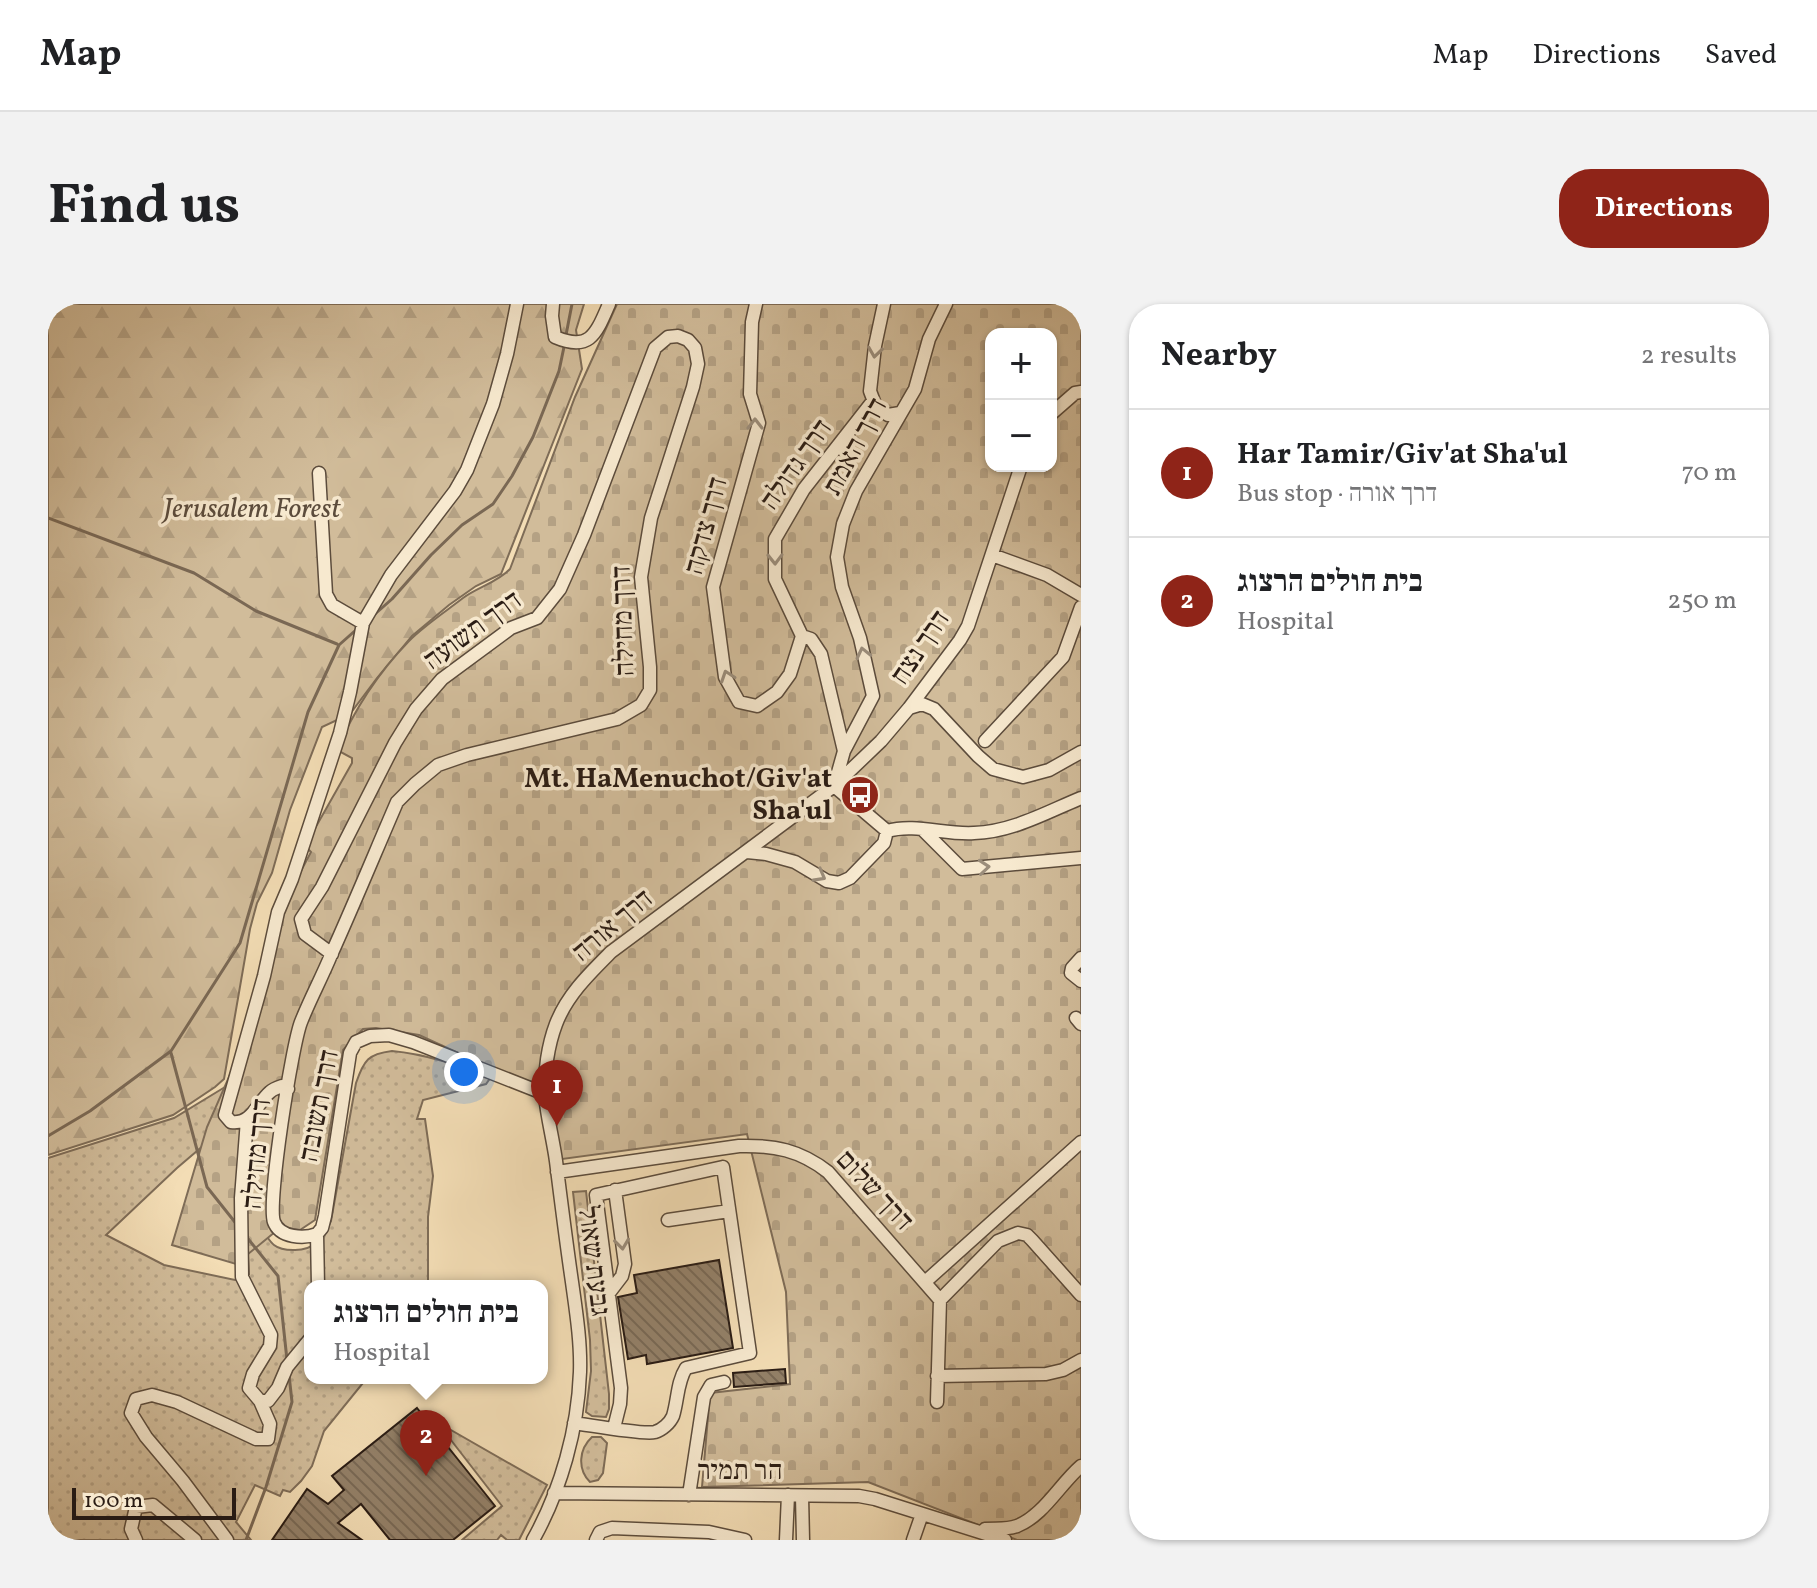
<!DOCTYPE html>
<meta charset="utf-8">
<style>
:root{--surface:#fff;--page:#f2f2f2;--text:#202124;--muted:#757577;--line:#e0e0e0;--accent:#8f2418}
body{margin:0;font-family:Vollkorn,"Frank Ruhl Libre",serif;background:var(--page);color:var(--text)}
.controls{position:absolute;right:24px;top:24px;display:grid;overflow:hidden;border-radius:16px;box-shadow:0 2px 6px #0004}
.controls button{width:72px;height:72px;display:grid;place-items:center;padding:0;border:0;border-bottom:2px solid var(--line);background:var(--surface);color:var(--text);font:40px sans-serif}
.scale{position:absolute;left:24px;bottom:20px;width:164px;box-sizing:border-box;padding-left:8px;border:4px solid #2a1c14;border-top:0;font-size:22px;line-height:28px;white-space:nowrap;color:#2a1c14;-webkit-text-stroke:6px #f7e9cf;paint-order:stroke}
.you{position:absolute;left:416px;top:768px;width:28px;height:28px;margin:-20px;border:6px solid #fff;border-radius:50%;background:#1a73e8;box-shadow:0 0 0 12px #1a73e833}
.badge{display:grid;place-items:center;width:52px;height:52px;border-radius:50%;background:var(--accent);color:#fff;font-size:26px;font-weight:700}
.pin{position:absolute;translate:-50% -66px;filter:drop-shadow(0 2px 4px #0008)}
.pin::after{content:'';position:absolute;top:42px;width:28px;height:24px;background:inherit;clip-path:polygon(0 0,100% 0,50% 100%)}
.popup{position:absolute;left:256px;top:976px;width:244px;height:104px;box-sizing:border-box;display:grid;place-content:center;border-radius:16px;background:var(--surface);filter:drop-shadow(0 2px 6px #0005);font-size:26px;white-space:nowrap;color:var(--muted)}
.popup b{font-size:30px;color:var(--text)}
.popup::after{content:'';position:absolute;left:50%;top:100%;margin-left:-16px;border:16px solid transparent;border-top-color:var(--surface)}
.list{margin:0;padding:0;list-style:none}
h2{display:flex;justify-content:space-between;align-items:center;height:104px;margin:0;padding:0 32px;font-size:34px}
h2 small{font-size:26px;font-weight:400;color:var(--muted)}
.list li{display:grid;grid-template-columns:52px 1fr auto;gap:24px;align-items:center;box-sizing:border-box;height:128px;padding:0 32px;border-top:2px solid var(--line)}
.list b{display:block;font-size:30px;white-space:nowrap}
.list p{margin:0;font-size:26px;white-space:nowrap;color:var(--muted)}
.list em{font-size:26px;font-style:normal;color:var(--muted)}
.map{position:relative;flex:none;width:1033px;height:1236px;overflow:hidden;border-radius:32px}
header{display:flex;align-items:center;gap:48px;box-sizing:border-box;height:112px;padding:0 40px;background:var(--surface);border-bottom:2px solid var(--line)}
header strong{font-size:38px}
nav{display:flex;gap:44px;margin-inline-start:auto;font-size:28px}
.intro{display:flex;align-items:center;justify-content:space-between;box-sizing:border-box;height:192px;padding:0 48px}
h1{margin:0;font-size:56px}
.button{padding:20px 36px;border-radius:32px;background:var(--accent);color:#fff;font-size:28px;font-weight:700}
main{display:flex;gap:48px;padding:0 48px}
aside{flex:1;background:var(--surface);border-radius:32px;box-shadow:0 2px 6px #0004}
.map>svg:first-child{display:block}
</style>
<header>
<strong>Map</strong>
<nav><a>Map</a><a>Directions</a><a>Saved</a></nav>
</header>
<div class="intro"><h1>Find us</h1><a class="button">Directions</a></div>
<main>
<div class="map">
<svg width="1033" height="1236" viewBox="0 0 1033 1236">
<defs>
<pattern id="grass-dots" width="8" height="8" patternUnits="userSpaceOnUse" patternTransform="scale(2)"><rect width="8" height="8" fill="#d1bc9a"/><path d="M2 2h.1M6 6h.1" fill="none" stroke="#b4a184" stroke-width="1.8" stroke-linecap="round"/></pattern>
<pattern id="forest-firs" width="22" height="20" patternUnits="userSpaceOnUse" patternTransform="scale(2)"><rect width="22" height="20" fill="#d1bc9a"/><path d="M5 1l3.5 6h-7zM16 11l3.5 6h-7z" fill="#b4a184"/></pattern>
<pattern id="cemetery-stones" width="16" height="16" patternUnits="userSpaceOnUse" patternTransform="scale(2)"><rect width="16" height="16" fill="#d1bc9a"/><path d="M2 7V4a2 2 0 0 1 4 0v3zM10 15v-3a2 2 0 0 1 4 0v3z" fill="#b4a184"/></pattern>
<pattern id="building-back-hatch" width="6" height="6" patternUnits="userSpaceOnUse" patternTransform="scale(2)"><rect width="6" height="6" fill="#938068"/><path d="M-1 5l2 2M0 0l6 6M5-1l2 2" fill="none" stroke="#786854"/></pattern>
</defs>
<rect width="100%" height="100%" fill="#f3ddb5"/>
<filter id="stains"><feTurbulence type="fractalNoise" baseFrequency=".0025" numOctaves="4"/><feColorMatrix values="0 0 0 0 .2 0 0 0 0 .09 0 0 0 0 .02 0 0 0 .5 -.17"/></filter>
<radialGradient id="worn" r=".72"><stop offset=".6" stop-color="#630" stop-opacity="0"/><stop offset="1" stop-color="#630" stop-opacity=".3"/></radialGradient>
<!-- grass -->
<path fill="url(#grass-dots)" stroke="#7e6c57" stroke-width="2" d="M344,747C378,750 412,762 443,773L438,780L375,796L369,815H377L385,872L380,913V982H262V1074H319L276,1127L264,1162L253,1177L242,1188L235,1186L232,1192L207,1181L188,1218L203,1236H0V854L126,814L177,783L183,818L129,864L58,931L116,961L187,976L201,970L197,898C203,907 219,936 226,941C231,945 240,946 245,946C266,947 275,934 283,917L308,779C316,756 320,750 344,747Z
M538,887L561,1090V1105L558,1113L544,1112L538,1108L543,1067L542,1036L525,888Z
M389,1118L499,1181L471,1236H459L453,1231L449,1236H414L454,1202Z
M544,1133H553L559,1139L555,1169L550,1176L542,1178C529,1165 531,1145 544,1133Z"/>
<!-- forest -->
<path fill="url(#forest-firs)" stroke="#7e6c57" stroke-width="2" d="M0,0H536L528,26L534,65L453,270L428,282L401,301L364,332L329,374L302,410L274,423L242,506L224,569L209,599L202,625L176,775L167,783L125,811L0,851Z"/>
<!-- cemetery -->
<path fill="url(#cemetery-stones)" stroke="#7e6c57" stroke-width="2" fill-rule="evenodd" d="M569,0H1033V1236H969L820,1178L654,1183L662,1089L742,1080L738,988L699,830L507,856L489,785L371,731L328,724L315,725L295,746L267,916L252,926L233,923L188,960L124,941L159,823L203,723L234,603L263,548L257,542L304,459V454L289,446C306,406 331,368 361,337C377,321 397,308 415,294C430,283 450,278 462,265L527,93ZM943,30H1003V162H943Z"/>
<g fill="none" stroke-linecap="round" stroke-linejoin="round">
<!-- stream -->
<path stroke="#7a6854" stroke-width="3" d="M518,31L524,0
M0,214L146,269L208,307L289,340
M327,310L344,295L383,251L414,221L445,200L464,172L485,133L511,67L517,38
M123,749L159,883L190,922
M0,832L42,807L123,747L192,639L260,408L291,341L309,325
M197,931L230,972L239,1056
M198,1236L218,1183L244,1098L241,1071"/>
</g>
<!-- building -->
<path fill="url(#building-back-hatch)" stroke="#2a1c14" stroke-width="2" d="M671,956L685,1044L599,1060L598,1051L580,1055L570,993L589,989L586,971Z
M737,1065L738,1079L686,1083L685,1069Z
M369,1104L447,1202L405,1236H342L313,1200L290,1219L314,1236H224L259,1185L280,1200L296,1186L284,1172Z"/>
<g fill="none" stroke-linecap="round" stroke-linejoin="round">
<defs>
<path id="minor" d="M505,0L504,12L507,33C542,48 548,30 561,0
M708,0L704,18L702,90L711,119L665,283L677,373L691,398L709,402L729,388L742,370L754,332
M836,0L827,42L822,87L828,103L840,111L852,109
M1003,110L1027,89L1033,88
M271,169L278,290L284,301L315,319
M944,251L999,271L1033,291
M861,404L874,400L886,405L930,452L945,465L975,473L1001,466L1033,448
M937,437L1015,353L1033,303
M796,447L825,392L812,334L794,283L789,253L795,220L808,187L867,85L881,35L898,0
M787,479L796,447L773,350L763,335L754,332L727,275V235L756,185L825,97
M786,482L839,527
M875,526L914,565L1033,554
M839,527C867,519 897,531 926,529C964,528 999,508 1033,494
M699,548L718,550L747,558L779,577L791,579L802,574L836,539L839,527
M1033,654L1024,664L1023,669L1033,677
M1028,714L1033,720
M240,785L234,782C231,783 225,785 222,788C209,799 204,821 183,818L177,811L216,672L230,608L244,575L292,429L302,388L315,319L343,271L407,187L419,166L445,100L459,50L469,0
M199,816L193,894L194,973L223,1031L222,1042L205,1070L201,1084L212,1097H220L230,1084L239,1063L262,1035
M509,868L691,842C726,841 752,846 780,868L892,996L889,1098
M620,916L681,907
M269,930C256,935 232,934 226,918C219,899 244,741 253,718C262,695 274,673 283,651C306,600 327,549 349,498L367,480L390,461L419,451L569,415L593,401L602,386V363L593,273L603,214L645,83L650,60L647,44L640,36L630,32L620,33L607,44L536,231L512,285L489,314L463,324L394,375L368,405L347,439L274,583L253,615L257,630L284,650
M269,930L274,924L277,912L302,749L308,738L322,732L341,731L365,738L497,790
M269,930L270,982
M877,978L1033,838
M561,989L574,972L577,960L567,886
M892,996L950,937L970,929L979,931L984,936L1033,991
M889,1072L998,1070L1015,1066L1033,1056
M526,1119C542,1121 594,1131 607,1128C614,1126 622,1119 625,1112C630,1096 629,1078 638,1064L702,1049L675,863L548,891L573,1084L572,1100L566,1124
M506,1189L811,1192L827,1195L957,1236
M641,1191L656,1093L663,1081L676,1078
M754,1192L755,1236
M937,1225C948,1224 958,1226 969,1222C995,1212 1012,1180 1033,1162
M88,1236L83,1225L88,1203L105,1201L147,1236
M179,1236L135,1177L98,1133L83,1109L88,1095L104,1091L129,1098L208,1135H220L222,1120L212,1097
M485,1236C513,1186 530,1125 532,1068C533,1038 528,1007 524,978C518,937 513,897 508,857C505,835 499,813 497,791C496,768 500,741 508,720C519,691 542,669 563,648L786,482L833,437L861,404L912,336L920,322L973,162
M548,1236L552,1228L564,1224L661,1228L697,1236
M738,1236L740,1191
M865,1236L874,1210"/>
</defs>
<!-- minor casing -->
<use href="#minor" stroke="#5c4c3c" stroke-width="15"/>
<!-- minor -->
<use href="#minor" stroke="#f7e9cf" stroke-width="12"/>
</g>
<!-- one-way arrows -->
<defs><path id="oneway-chevron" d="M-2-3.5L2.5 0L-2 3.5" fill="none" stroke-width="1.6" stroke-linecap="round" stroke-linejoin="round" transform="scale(2)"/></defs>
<g stroke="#9b8d7b">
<use href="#oneway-chevron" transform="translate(827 48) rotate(98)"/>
<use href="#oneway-chevron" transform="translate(707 120) rotate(-90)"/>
<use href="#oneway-chevron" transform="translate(727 255) rotate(89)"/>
<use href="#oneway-chevron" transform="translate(815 349) rotate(-103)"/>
<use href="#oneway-chevron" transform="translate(679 372) rotate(-109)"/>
<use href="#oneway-chevron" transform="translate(936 563) rotate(-5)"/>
<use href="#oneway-chevron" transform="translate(772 572) rotate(29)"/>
<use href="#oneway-chevron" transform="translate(574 940) rotate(83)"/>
</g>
<!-- icons -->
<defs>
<symbol id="bus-disc" viewBox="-11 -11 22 22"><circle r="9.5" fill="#8f2418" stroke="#f7e9cf"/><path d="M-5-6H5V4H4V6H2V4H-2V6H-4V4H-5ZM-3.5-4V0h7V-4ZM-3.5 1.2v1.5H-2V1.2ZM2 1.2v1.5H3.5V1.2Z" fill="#fff"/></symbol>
</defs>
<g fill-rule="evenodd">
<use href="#bus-disc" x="790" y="469" width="44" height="44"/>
</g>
<g text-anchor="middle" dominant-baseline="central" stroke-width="7" stroke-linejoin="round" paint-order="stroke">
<!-- street labels -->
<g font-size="28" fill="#2a1c14" stroke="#f7e9cf">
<text transform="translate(808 143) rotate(-62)">דרך האמת</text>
<text transform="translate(749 161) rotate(-55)">דרך גדולה</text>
<text transform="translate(659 222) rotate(-75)">דרך צדקה</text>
<text transform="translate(576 317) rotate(-92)">דרך מחילה</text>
<text transform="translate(425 327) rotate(-36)">דרך תשועה</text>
<text transform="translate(873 344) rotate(-56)">דרך נצח</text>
<text transform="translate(565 622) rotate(-40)">דרך אורה</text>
<text transform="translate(272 802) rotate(-79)">דרך תשובה</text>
<text transform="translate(210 850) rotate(-85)">דרך מחילה</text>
<text transform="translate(826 887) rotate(47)">דרך שלום</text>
<text transform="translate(545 957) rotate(83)">גבעת שאול</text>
<text x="692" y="1167">הר תמיר</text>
</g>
<!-- park labels -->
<g font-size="28" font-style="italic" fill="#5c4c3c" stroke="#f7e9cf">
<text x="204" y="205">Jerusalem Forest</text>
</g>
<!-- poi labels -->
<g font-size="28" font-weight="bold" fill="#2a1c14" stroke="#f7e9cf" text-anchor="end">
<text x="784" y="475">Mt. HaMenuchot/Giv'at<tspan x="784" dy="32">Sha'ul</tspan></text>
</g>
</g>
<rect width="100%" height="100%" filter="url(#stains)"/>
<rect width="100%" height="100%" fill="url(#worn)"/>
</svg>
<div class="controls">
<button>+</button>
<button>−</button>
</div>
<div class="scale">100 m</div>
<div class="you"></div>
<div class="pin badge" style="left:509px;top:822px">1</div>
<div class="pin badge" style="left:378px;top:1172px">2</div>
<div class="popup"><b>בית חולים הרצוג</b>Hospital</div>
</div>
<aside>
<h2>Nearby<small>2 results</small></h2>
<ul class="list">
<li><span class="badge">1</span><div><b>Har Tamir/Giv'at Sha'ul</b><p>Bus stop · דרך אורה</p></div><em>70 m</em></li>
<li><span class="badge">2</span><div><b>בית חולים הרצוג</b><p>Hospital</p></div><em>250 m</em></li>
</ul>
</aside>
</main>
